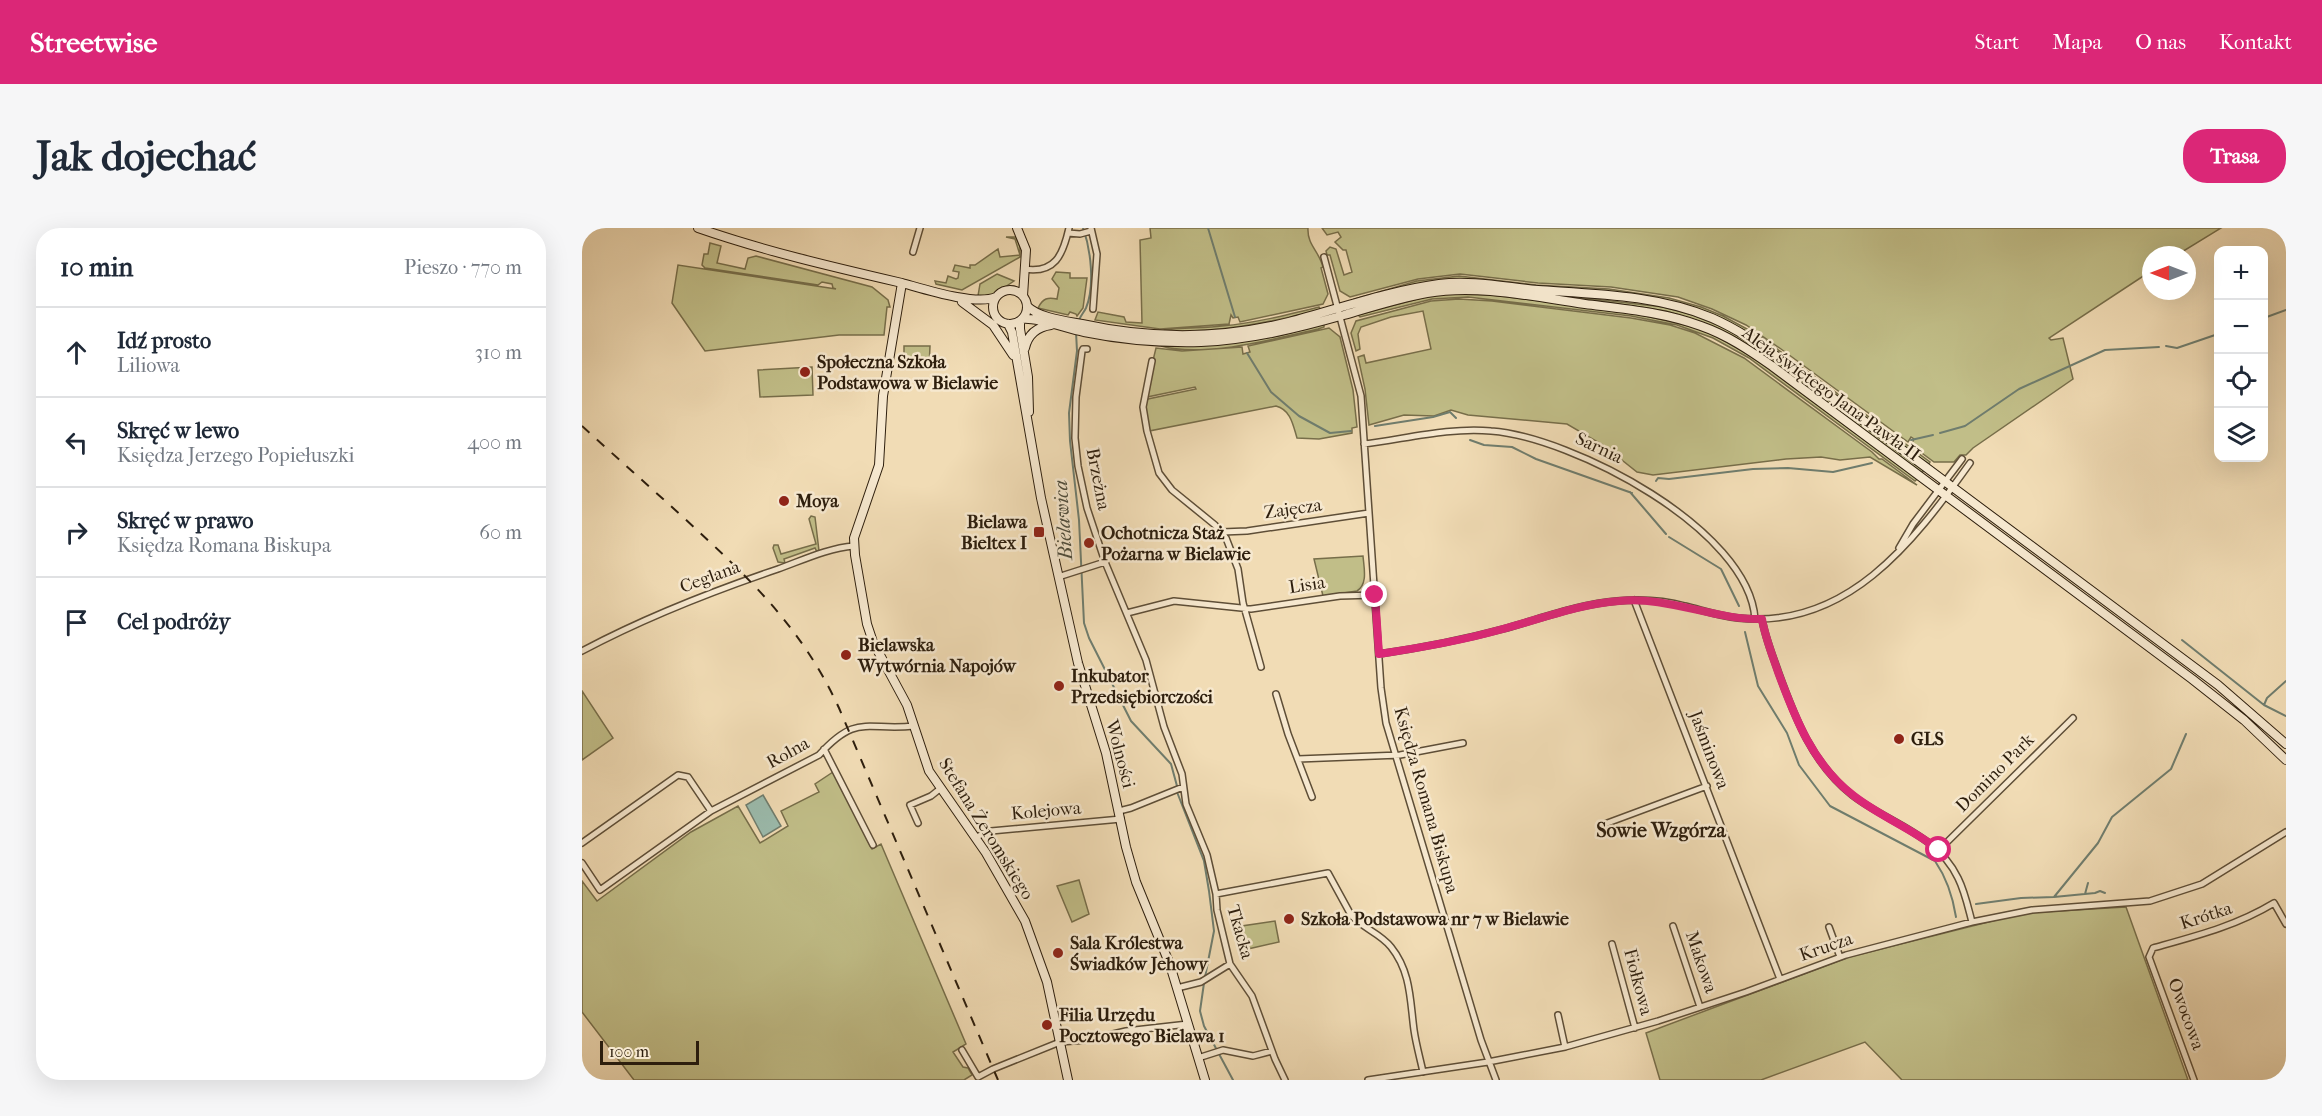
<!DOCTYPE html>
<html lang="pl">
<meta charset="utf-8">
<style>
:root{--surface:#fff;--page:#f6f6f7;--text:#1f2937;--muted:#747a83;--line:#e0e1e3;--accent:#db2777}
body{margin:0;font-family:"IM FELL French Canon",serif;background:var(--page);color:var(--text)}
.controls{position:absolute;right:18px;top:18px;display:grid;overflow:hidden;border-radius:12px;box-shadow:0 6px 24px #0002}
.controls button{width:54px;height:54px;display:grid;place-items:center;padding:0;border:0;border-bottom:2px solid var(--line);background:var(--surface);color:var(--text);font:30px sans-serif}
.compass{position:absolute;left:1560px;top:18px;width:54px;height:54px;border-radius:50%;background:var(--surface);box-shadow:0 6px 24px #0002;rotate:270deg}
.scale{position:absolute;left:18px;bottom:15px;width:99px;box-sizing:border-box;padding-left:6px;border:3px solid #2d1e0d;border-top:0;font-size:16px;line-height:21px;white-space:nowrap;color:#2d1e0d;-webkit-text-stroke:4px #f6e8cf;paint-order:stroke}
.stop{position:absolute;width:18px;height:18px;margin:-14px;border:4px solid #db2777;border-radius:50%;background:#fff}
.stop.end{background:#db2777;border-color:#fff;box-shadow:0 2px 6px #0008}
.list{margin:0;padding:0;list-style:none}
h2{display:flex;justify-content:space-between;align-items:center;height:78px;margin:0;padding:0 24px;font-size:26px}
h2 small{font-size:20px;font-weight:400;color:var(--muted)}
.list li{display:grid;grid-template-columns:39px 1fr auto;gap:18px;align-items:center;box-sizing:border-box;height:90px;padding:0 24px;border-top:2px solid var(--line)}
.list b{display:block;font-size:22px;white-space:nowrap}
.list p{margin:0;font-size:20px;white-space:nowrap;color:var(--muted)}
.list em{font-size:20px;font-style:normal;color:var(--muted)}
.icon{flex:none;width:33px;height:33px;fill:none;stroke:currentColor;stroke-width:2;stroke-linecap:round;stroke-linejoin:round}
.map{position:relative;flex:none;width:1704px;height:852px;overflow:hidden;border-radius:24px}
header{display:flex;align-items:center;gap:36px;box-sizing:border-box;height:84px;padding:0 30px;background:var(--accent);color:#fff}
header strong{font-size:28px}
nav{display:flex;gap:33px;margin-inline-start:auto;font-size:21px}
.intro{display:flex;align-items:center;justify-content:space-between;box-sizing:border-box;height:144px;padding:0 36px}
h1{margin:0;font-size:42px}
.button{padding:15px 27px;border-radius:24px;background:var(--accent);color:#fff;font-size:21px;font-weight:700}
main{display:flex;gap:36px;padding:0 36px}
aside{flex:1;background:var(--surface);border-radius:24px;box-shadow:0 6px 24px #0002}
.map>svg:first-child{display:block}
</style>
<header>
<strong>Streetwise</strong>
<nav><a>Start</a><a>Mapa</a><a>O nas</a><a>Kontakt</a></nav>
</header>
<div class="intro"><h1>Jak dojechać</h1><a class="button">Trasa</a></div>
<main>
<aside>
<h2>10 min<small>Pieszo · 770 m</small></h2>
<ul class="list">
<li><svg class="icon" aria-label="ahead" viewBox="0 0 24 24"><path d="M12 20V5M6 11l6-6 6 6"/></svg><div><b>Idź prosto</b><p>Liliowa</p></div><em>310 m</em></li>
<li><svg class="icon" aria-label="left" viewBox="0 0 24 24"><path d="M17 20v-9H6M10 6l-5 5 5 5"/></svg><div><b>Skręć w lewo</b><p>Księdza Jerzego Popiełuszki</p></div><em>400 m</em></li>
<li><svg class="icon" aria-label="right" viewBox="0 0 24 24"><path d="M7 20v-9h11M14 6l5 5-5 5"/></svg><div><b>Skręć w prawo</b><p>Księdza Romana Biskupa</p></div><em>60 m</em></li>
<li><svg class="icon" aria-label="arrive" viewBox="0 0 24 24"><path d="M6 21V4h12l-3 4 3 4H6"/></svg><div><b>Cel podróży</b></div></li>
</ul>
</aside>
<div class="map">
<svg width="1704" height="852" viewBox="0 0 1704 852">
<rect width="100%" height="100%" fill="#f1dcb5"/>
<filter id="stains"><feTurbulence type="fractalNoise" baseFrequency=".00333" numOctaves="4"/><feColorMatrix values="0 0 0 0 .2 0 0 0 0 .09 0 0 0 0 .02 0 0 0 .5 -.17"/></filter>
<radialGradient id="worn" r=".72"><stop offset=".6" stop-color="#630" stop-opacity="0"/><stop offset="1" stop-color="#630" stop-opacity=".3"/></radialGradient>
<!-- green -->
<path fill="#c1be88" stroke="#776e4a" stroke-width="1.5" d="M568,0H726C725,17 737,23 741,39L739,40L746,66L741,76L658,94L656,89L651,90L649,87L647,96L578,101L513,92L516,84L542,89L544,94L560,95L558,12L569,10Z
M740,0H1639L1595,27H1569V43L1467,110L1469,112L1481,110L1491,151L1391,220L1384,227H1378L1372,234H1352L1329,217L1332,211L1329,209L1326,214L1199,121L1164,97L1130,81L1096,69L1029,59L956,55L878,46L836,51L768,69L758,63L748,27H745L744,23L748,19L754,21L762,47L770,44L764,22H761L753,14L759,9L756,4L745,7Z
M424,9H434L438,19V29L380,62L354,56L353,53L364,55L366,48L374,51L376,50L377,44L371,43L373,37L388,40V37H393L416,21L418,29L438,27L433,11Z
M128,15L139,18L135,35L163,41L166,30L174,28L290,59L306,72L308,79H305L302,107H257L123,123L90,75L96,37L254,61L251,60L250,56L240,54L236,57L123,40L120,37L122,26H126Z
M474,44L488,45V50H505L501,80L495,88L494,86L488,84L486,87L456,80C461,70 466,69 475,71L477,60L470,51Z
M415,46L432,53L411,67L396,68L398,56Z
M877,48L954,57L1027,61L1087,70L1119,79L1141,88L1176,107L1348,234L1347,236L1342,233L1174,109L1141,91L1102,76L1036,65L884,51L772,73V71L835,53Z
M865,66L910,67L951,72L1055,86L1111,99L1132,107L1169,128L1335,251L1333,253L1167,130L1131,110L1095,97L1049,88L886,69L850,71L778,89L776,87L843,69Z
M977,67L1081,79L1111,87L1145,101L1184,125L1342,242L1340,245L1181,127L1141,103L1113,92L1084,83Z
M877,71L910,73L1049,90L1088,97L1113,105L1162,130L1290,224L1297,231H1300L1335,257L1288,229L1258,232L1239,229L1204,231L1071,247L1055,244L1021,217L985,196L886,187L869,182L852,188L822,187L787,197L783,161L776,129L782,127L784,135L849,121L841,83L809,89L779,99L776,106L778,121L774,123L769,105L774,93L849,73Z
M737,79L739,82C685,95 634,105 579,103C599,98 620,101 640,98C673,95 705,87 737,79Z
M742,96V99L736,101C693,111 622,130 579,118L648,115L696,108Z
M747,100L758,109L771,162L775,199L770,200V205L737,211L715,210C711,197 709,182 694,178L567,203L562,178L566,171L614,161L613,159L565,169L564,161L574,120L600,123L660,119L661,126L668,124L666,118Z
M322,118H348L347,140L322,139Z
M230,139L231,167L178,169L176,142Z
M229,288L233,289L237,323L235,324L233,320L202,331L203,335L196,334L191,320L192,317H196L199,326L234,316L227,291Z
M781,328C782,340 786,356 775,363L741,368L732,331Z
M0,463L31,510L0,532Z
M251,544L290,621L299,616L384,816L371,824L381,839L386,840L390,847L382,852H52L0,784V653L15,673L109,604L156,578L178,615L206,598L199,583L237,564L233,556Z
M497,652L507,686L490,694L475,658Z
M1544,679L1606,852H1320L1283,814L1179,852H1078L1064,805L1267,729L1442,685Z
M693,693L697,714L657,723L653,699Z"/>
<!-- water -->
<path fill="#9bbcae" stroke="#6f7d6e" stroke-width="1.5" d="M181,567L199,598L181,609L164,577Z"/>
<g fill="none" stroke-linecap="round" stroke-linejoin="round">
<!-- stream -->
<path stroke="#6f7d6e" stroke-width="2" d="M626,0L653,89
M1682,90L1704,82
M497,92C499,87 502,84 504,80C513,58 509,22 501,0
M494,104L495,123L487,185L488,213L497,292L502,395L507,410L549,493L589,536L595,558
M1584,118L1595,120L1636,106
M665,125L689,164L717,188L748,205L769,203
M793,198L851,189L868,184L874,190
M1358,205L1383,198L1437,161L1523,122L1577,119
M888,212L902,217L930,219L954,231L1050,265
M1329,212L1351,207
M1074,253L1076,250L1087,251L1171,241L1206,240L1251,244L1290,235
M1048,264L1084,306
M1087,309L1139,341L1157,378
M1163,404L1176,458L1205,505L1217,537L1248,578L1353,633C1364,649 1371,670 1374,689
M1600,412L1682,477L1704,488
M1682,477L1685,470L1704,453
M595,564L622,633L627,663L632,703L623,749
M1503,666L1506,655
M1472,669L1513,665L1518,663L1523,665
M1394,676L1439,670L1472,669L1516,615L1530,589L1589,541L1604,506
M622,755L618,783L622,798L651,852"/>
<defs>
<path id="street" d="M509,0L515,26L511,81
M486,5L498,6L509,3
M331,24L338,0
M742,29L779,168L799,460L804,495L899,812L914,852
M442,41C473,46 481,27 487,0
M505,121H501L500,123L494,169L493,210L496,238L505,280L523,334L564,432L582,499L600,546L604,576L625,627L634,666L635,682L648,736L670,768L693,831L703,852
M570,133L561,179L565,203L577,245L590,262L633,297L644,310L656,341L661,375L679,439
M782,216C823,211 868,199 909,203C990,209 1167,301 1173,391
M640,304L665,303L787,285
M1317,320L1331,296L1380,231
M476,349L523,334
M1052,372L1198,751
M545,385L592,373L669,381L758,368L793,367
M1180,391C1183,409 1190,426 1196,443C1213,490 1230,535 1270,567C1306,595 1355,606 1376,650C1383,664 1386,679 1390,694
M0,423C64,389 128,364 196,341C221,332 246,320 272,318
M797,426C838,420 880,412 921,401C958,391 997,376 1035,373C1058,371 1081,372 1103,378C1120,382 1137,388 1156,390C1264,402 1331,315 1388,235
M694,466L706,506L730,569
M242,521L291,617
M716,531L818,527L881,515
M537,583L549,580L601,559
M336,595L328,577L349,568L359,560
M1020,597L1125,558
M394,609L409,603L539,591
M0,615L96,547L106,549L129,583
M1357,622L1491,490
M0,635L18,662L129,583L237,527C275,485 284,503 332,498
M634,666L746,645L769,687C780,700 798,705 809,719C829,744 828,772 832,802C834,816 838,830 841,844
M1091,698L1118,779
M1247,699L1258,729
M1030,716L1053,800
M595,760L619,754L648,736
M976,787L983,819
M380,822L396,849L411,841L478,814L505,812L544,803L606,796
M616,830L641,822L671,828L690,823
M786,852L906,834L983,819L1076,793L1164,764L1264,727L1390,694L1450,682L1568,673L1620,656L1704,604
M1612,852L1567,729L1571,720C1614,708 1654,698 1692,675L1704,696"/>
<path id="secondary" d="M116,0C182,23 251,39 320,55C342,61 394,78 414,69
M435,0L444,22L441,68
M320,55L301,168L297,237L272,310L273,327L285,396L291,414L325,477L347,543L404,625L443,693L465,754L486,852
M411 79a17 17 0 1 1 34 0a17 17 0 1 1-34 0Z
M380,74L411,97L431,127
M445,78C457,90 484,93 500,96C568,111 639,111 707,94C756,81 806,63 857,56C890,52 923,59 956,62C1014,66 1076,67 1130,90C1155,101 1177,116 1200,132L1636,457L1704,516
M440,91C456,89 485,101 502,104C541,112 580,115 619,114C668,112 716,100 762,87C789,79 817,70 845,65C897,56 952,69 1003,76C1043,81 1081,84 1119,98C1145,107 1167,122 1190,138L1610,451L1662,492L1704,532
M438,93V101L446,149L447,184
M426,96L430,104L459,270L496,435L524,525L544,619L554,654L588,737L623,852
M443,120C446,106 455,99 469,97"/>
</defs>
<!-- street casing -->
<use href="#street" stroke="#5e4e37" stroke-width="8"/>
<!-- secondary casing -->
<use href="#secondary" stroke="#2d1e0d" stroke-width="10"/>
<!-- street -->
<use href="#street" stroke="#f6e8cf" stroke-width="5"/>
<!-- secondary -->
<use href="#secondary" stroke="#f6e8cf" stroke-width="8"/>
<!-- rail -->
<path stroke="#2d1e0d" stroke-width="2" stroke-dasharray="10 10" stroke-linecap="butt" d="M0,198C34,229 68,259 102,290C167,350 219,398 257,480L416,852"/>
</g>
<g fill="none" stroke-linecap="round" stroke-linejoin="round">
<!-- route -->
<path stroke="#db2777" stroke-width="8" d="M793,367L797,426C837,420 878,413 917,402C956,392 996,376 1037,373C1087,368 1131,392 1180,391C1183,409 1190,426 1196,444C1213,490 1231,537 1272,568C1299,589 1331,601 1357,622"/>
</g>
<!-- markers -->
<g fill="#8f2418" stroke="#f6e8cf" stroke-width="2">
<circle cx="223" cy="144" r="6"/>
<circle cx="202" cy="273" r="6"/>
<rect x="451" y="298" width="12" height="12" rx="3"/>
<circle cx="507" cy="315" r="6"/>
<circle cx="264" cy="427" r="6"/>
<circle cx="477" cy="458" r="6"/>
<circle cx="1317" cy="511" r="6"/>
<circle cx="707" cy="691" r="6"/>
<circle cx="476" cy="725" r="6"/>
<circle cx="465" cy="797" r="6"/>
</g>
<g text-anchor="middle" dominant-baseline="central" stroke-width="5" stroke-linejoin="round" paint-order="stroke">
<!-- poi labels -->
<g font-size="18" font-weight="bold" fill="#2d1e0d" stroke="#f6e8cf" text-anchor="start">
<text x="235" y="134">Społeczna Szkoła<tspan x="235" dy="21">Podstawowa w Bielawie</tspan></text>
<text x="214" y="273">Moya</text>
<text x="445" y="294" text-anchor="end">Bielawa<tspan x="445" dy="21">Bieltex I</tspan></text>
<text x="519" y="305">Ochotnicza Staż<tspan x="519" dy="21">Pożarna w Bielawie</tspan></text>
<text x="276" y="417">Bielawska<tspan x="276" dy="21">Wytwórnia Napojów</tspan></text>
<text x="489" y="448">Inkubator<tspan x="489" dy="21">Przedsiębiorczości</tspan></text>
<text x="1329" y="511">GLS</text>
<text x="719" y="691">Szkoła Podstawowa nr 7 w Bielawie</text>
<text x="488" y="715">Sala Królestwa<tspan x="488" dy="21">Świadków Jehowy</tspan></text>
<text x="477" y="787">Filia Urzędu<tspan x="477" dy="21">Pocztowego Bielawa 1</tspan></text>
</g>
<!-- street labels -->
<g font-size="18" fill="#2d1e0d" stroke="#f6e8cf">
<text transform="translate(1249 166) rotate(36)">Aleja świętego Jana Pawła II</text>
<text transform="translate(1017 220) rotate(25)">Sarnia</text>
<text transform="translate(516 251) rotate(79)">Brzeżna</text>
<text transform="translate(711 281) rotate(-8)">Zajęcza</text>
<text transform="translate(128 349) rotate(-20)">Ceglana</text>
<text transform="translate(725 357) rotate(-9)">Lisia</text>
<text transform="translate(1127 522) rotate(69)">Jaśminowa</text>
<text transform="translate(206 525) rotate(-29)">Rolna</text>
<text transform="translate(538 526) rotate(75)">Wolności</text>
<text transform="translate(1413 545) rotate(-45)">Domino Park</text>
<text transform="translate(844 572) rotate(74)">Księdza Romana Biskupa</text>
<text transform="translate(464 583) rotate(-5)">Kolejowa</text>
<text transform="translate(404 601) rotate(58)">Stefana Żeromskiego</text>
<text transform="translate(1624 688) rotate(-18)">Krótka</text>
<text transform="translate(658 704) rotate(74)">Tkacka</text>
<text transform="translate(1244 719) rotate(-19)">Krucza</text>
<text transform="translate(1119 734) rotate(71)">Makowa</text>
<text transform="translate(1056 754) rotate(75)">Fiołkowa</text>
<text transform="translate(1604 786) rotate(70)">Owocowa</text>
</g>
<!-- water labels -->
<g font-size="20" font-style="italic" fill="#4e4d3d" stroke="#f6e8cf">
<text transform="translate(481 292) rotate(-94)">Bielawica</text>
</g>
<!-- neighbourhood labels -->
<g font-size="20" font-weight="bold" fill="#2d1e0d" stroke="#f6e8cf">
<text x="1079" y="602">Sowie Wzgórza</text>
</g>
</g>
<rect width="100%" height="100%" filter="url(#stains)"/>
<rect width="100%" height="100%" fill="url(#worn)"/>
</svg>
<div class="controls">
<button>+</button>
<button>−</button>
<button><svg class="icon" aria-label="locate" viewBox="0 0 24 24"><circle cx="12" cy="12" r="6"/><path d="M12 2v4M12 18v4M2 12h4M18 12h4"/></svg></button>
<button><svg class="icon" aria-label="layers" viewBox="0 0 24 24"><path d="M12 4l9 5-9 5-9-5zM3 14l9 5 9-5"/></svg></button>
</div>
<svg class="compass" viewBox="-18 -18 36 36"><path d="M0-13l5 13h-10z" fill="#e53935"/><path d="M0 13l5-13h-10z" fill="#747a83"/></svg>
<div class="scale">100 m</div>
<div class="stop" style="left:1357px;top:622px"></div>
<div class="stop end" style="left:793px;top:367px"></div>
</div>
</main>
